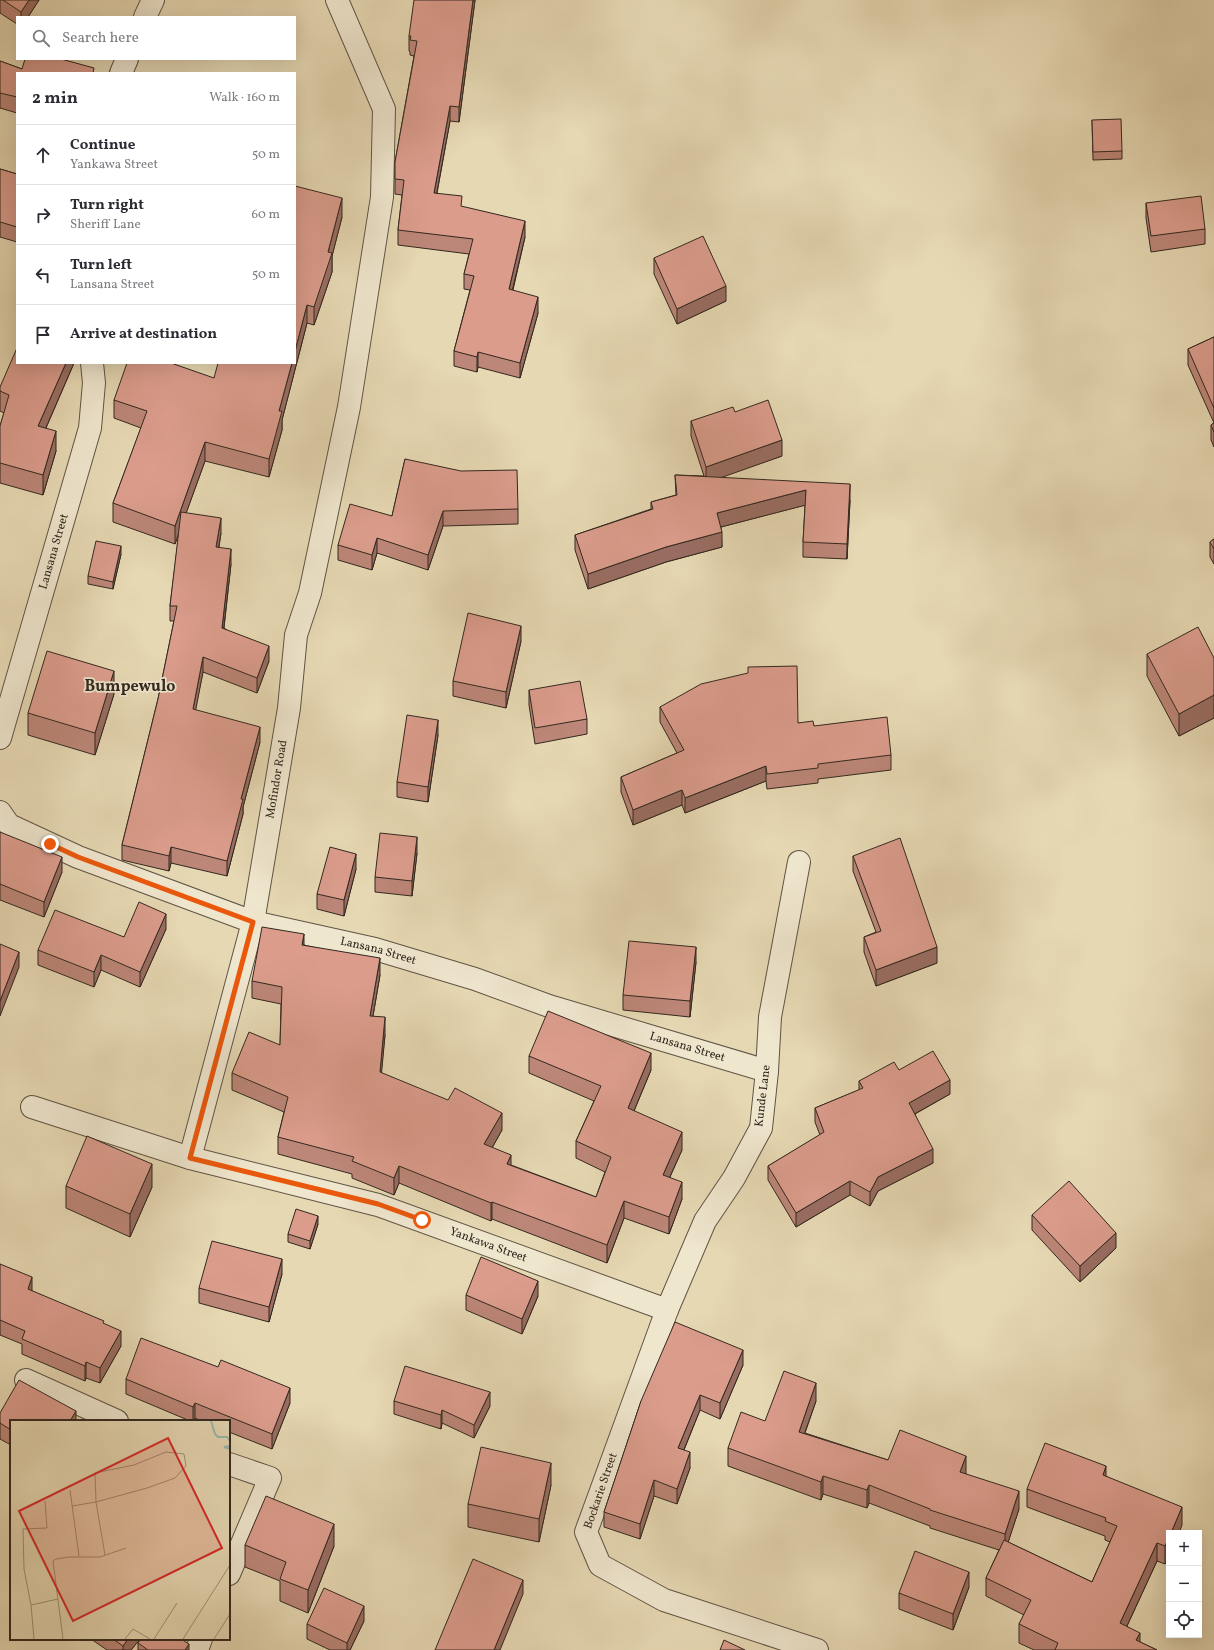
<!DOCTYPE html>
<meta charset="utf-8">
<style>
:root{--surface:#fff;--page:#f7f7f7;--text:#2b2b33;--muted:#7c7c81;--line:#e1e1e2}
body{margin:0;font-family:Vollkorn,serif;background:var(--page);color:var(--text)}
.controls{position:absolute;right:12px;bottom:12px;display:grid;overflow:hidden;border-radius:0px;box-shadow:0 4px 16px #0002}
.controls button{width:36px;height:36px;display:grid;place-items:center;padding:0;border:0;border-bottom:1px solid var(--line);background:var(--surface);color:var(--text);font:20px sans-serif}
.stop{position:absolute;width:12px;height:12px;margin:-9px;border:3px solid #ea580c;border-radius:50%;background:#fff}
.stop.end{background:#ea580c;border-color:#fff;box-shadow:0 1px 4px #0008}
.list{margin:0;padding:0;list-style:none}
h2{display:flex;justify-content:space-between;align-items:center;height:52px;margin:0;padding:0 16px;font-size:17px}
h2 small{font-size:13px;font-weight:400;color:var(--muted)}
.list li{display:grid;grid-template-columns:26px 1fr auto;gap:12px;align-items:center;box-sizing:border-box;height:60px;padding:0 16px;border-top:1px solid var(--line)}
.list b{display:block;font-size:15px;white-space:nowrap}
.list p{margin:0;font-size:13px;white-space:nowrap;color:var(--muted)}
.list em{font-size:13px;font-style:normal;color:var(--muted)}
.icon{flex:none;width:22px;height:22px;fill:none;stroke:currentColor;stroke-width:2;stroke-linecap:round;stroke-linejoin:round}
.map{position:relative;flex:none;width:1214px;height:1650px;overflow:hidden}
.search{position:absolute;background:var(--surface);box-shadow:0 4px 16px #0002;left:16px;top:16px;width:280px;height:44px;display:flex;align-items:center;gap:10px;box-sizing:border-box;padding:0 14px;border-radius:0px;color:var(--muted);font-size:15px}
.panel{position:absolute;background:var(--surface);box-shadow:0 4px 16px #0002;left:16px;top:72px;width:280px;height:292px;border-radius:0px}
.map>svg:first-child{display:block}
</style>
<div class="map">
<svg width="1214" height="1650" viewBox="0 0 1214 1650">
<rect width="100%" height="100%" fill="#e6d8b3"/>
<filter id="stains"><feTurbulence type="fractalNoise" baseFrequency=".005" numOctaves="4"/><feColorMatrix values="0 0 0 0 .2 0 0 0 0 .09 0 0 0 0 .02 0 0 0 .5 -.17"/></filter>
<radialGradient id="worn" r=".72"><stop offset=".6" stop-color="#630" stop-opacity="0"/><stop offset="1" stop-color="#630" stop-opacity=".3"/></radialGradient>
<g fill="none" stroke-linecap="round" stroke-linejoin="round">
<defs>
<g id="minor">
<path d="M145,17L153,0"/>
<path d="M121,73L127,59"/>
<path id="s1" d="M0,738L90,428L94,383L92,363"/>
<path id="s2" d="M0,812L9,825L78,857L253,922L375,949L475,979L549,1006L767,1071"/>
<path d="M799,862L770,1017L767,1071L761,1128L734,1178L705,1221L667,1310L586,1532L600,1565L664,1600L817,1650"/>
<path id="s3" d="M32,1107L190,1158L378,1205L667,1310"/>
<path id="s4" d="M190,1158L253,922L289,708L296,635L310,593L349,407L382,197L384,109L337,0"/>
<path d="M26,1380L117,1421"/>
<path d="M229,1464L270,1478L229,1574"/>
<path d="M197,1650L201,1639"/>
</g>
</defs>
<!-- minor casing -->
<use href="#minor" stroke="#5f5444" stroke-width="24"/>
<!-- minor -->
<use href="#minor" stroke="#efe6ce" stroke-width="22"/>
</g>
<!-- wall -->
<path fill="#bc8678" stroke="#32281f" d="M0,0H39L28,17H17V24L0,13Z
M475,0L459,122L450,121L437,193L462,207L525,237L513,290L538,313L520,378L478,367L477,372L454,366V351L470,290L464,289V274L469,254L398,245V230L402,195L395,194V162L414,56L410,55V52L409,51V36Z
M0,61L22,69L94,73H17V113L0,108Z
M1092,120L1122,151V159L1093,160Z
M0,169L17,174V242L0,237Z
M295,186L342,217L332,256V272L314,325L307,323L282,420V430L269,477L205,461L186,513L221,533L219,547L231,564L224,628L269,661L257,693L203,672L195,710L260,742L243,807V814L227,876L171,863L169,871L122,860V845L158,699L174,621H170V606L179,533L175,544L113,522V503L141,428L114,418V400L214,378L295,363Z
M1146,203L1205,229V244L1151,252L1146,218Z
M654,258L726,301L677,324L654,274Z
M1214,337V423L1188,365V349Z
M17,363H74L46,428L56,451L43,495L0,483V426L4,413L0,411V387Z
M735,412L782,456L721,477L850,500L847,559L803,557V542L805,505L721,527L722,547L666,562L588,589L575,550V535L651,509V502L676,495L675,475L704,476L691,436V421Z
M1214,423V447L1211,440V425Z
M405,459L518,509V524L443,526L428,570L377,553L372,570L338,560V545L392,516Z
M1214,539V564L1210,557V542Z
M121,554L113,589L88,584V576Z
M521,641L506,708L453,696V681Z
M1147,654L1214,658V718L1179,736L1147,676Z
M529,690L587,719V734L535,744L529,705Z
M114,694L95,755L28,735V713Z
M660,707L798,723L814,726L891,755V770L818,779V783L767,789L766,781L685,813L682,805L633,825L621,792V777L677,753L660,722Z
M438,735L428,802L397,797V782Z
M0,832L62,872L44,917L0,900Z
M417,853L412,896L375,892V877Z
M853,856L937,963L876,986L864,952V937L876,932L853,871Z
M356,869L344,916L317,909V894Z
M166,929L140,987L101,970L94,987L38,965V950L124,937Z
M304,945L380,975L373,1016L385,1035L381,1073L502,1130L492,1148L511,1165L596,1197L605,1172L576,1158V1141L594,1101L529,1073V1056L651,1070L634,1111L682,1150L670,1177L682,1199L669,1234L624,1218L607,1263L492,1219L491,1221L399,1183L394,1195L352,1178V1174L278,1154V1137L284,1112L232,1090V1073L280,1045L281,1004L252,998V981Z
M696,962L690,1017L623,1010V995Z
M899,1070L950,1094L915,1114L933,1163L878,1191L870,1206L850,1195L796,1227L768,1180V1166L820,1135L815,1122V1108L859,1090V1081Z
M66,1186L152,1187L130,1237L66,1208Z
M1032,1215L1116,1248L1080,1282L1032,1230Z
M318,1224L310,1249L288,1242V1234Z
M0,1264L32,1291L104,1324L121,1346L100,1383L86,1378L85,1381L22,1354V1344L0,1335Z
M282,1274L269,1322L199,1303V1288Z
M466,1295L538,1296L522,1334L466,1310Z
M743,1365L720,1419L700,1410L684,1450L690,1468L677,1504L654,1496L640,1539L604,1527V1512L641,1401Z
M126,1379L290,1403L272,1449L229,1432V1421H202L195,1418L193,1421H190L126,1394Z
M394,1401L490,1406L474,1438L442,1423L441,1429L394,1414Z
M816,1401L805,1433L888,1460L966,1474L1019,1509L1008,1542L1092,1582L1110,1542L1105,1540V1536L1027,1507V1489L1106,1476L1182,1525L1169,1533V1556L1165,1564L1157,1561L1127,1626L1140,1642L1157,1650H1034L1019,1643V1624L1024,1615L986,1596V1578L999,1550L930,1528V1526L869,1503L867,1508L823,1494L821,1500L728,1466V1448L765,1421Z
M0,1413L76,1421H11V1445L0,1439Z
M551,1485L539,1542L468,1527V1504Z
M245,1545L334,1546L308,1613L280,1601V1581L245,1567Z
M969,1587L953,1630L899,1609V1593Z
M364,1621L350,1650H330L307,1639V1624Z
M91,1639H140L131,1650H107Z
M138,1643L189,1650H138Z"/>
<!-- shaded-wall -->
<path fill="#996d62" stroke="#32281f" d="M29,0H39L28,17H21V12Z
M473,0H475L459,122V107Z
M450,106V121L434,208V193Z
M342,198V217L332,256V272L314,325V307Z
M525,221V237L509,304V289Z
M726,286V301L677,324V309Z
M538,297V313L520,378V363Z
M307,305V323L282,420V430L269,477V459L279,411L292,363H295V351Z
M478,352V367L477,372V357Z
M66,363H74L38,446V426Z
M56,431V451L43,495V475Z
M782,440V456L706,483V467Z
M205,442V461L175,544V526Z
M850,484V500L847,559V544Z
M806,490V505L717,528V513Z
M443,511V526L428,570V555Z
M221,518V533L216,562V547Z
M722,532V547L666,562L588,589V574L666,547Z
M377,538V553L372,570V555Z
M121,546V554L113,589V582Z
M231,549V564L222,643V628Z
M521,626V641L506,708V692Z
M269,646V661L257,693V678Z
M203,657V672L193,724V709Z
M114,671V694L95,755V733Z
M1214,695V718L1179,736V714Z
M438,720V735L428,802V787Z
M260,727V742L243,807V814L227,876V861L241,799Z
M766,766V781L685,813V798Z
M682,790V805L633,825V810Z
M417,837V853L412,896V881Z
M171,847V863L169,871V856Z
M356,854V869L344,916V900Z
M62,857V872L44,917V902Z
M166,914V929L140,987V972Z
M304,934V951L302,945Z
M696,947V962L690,1017V1001Z
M937,947V963L876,986V970Z
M19,952V967L0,1016V1001Z
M101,955V970L94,987V972Z
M380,958V975L370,1033V1016Z
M385,1017V1035L380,1090V1072Z
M651,1053V1070L628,1125V1108Z
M950,1080V1094L909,1117V1103Z
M502,1113V1130L484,1162V1144Z
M682,1132V1150L663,1192V1175Z
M933,1149V1163L878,1191L870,1206V1192L878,1177Z
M511,1155V1172L507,1164Z
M152,1164V1187L130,1237V1214Z
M399,1166V1183L394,1195V1178Z
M850,1181V1195L796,1227V1213Z
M682,1182V1199L669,1234V1217Z
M624,1201V1218L607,1263V1245Z
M492,1202V1219L491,1221V1203Z
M318,1216V1224L310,1249V1241Z
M1116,1233V1248L1080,1282V1266Z
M282,1259V1274L269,1322V1307Z
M32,1277V1293L28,1289Z
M538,1281V1296L522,1334V1319Z
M121,1331V1346L100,1383V1368Z
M743,1350V1365L720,1419V1403Z
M86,1362V1378L85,1381V1366Z
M816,1383V1401L799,1449V1432Z
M290,1388V1403L272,1449V1434Z
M490,1392V1406L474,1438V1425Z
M700,1395V1410L678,1464V1448Z
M195,1403V1418L193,1421V1407Z
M442,1410V1423L441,1429V1415Z
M76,1411V1421H70Z
M690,1452V1468L677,1504V1489Z
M966,1456V1474L960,1490V1472Z
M551,1463V1485L539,1542V1519Z
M1106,1466V1484L1103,1475Z
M823,1476V1494L821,1500V1482Z
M654,1480V1496L640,1539V1524Z
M869,1485V1503L867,1508V1490Z
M1019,1491V1509L1005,1552V1534Z
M1182,1507V1525L1179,1533H1171Z
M334,1524V1546L308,1613V1590Z
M1169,1537V1556L1165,1564V1546Z
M1157,1543V1561L1120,1641V1623Z
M969,1572V1587L953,1630V1614Z
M523,1580V1594L500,1650H494Z
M364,1606V1621L350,1650H347V1643Z
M1140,1633V1650L1136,1640Z
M128,1639H140L131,1650H123V1646Z
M189,1644V1650H185Z"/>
<!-- building -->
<path fill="#db9c8c" stroke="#32281f" d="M3,0H29L21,12Z
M414,0H473L459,107L450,106L434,193L462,196L461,206L525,221L509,289L538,297L520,363L478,352L477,357L454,351L474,276L464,274L473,239L398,230L404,180L395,179V162L417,41L410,40L411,36H409Z
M25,59H61L94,68L93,73H17V97L0,93V61L22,69Z
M1121,119L1122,151L1093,152L1092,120Z
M0,169L17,174V227L0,222Z
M295,186L342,198L328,252L332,253L314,307L307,305L295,351Z
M1201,196L1205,229L1151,236L1146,203Z
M703,236L726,286L677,309L654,258Z
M1214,337V408L1188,349Z
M17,348V363H66L38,426L56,431L43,475L0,463V426L9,395L0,391V387Z
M127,363H171L214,378L218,363H292L279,411H282L269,459L205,442L175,526L113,503L147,411L114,400Z
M768,400L782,440L706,467L691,421L733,407L735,412Z
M1214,423V432L1211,425Z
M405,459L461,471L517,470L518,509L443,511L428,555L377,538L372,555L338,545L350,504L392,516Z
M675,475L850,484L847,544L803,542L806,490L717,513L722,532L666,547L588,574L575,535L653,509L651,502L677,495Z
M181,512L221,518L216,547L231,549L222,628L269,646L257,678L203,657L193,709L260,727L241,799H243L227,861L171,847L169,856L122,845L158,699L177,606H170Z
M1214,539V549L1210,542Z
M96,541L121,546L113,582L88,576Z
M468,613L521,626L506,692L453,681Z
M1198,627L1214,658V695L1179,714L1147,654Z
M47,651L114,671L95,733L28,713Z
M797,666L798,723L813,721L814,726L887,717L891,755L818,764V768L767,774L766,766L685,798L682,790L633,810L621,777L684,750L660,707L701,684L748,673V667Z
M580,681L587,719L535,728L529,690Z
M407,715L438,720L428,787L397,782Z
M0,832L62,857L44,902L0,884Z
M380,833L417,837L412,881L375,877Z
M900,838L937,947L876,970L864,937L881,931L853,856Z
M330,847L356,854L344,900L317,894Z
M139,902L166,914L140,972L101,955L94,972L38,950L55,910L124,937Z
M262,927L304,934L302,945L380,958L370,1016L385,1017L380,1072L448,1100L455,1088L502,1113L484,1144L511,1155L507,1164L596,1197L611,1157L576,1141L601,1086L529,1056L548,1011L651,1053L628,1108L682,1132L663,1175L682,1182L669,1217L624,1201L607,1245L492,1202L491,1203L399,1166L394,1178L352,1161L354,1157L278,1137L288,1097L232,1073L249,1032L280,1045L282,987L252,981Z
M629,941L696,947L690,1001L623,995Z
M0,944L19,952L0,1001Z
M933,1051L950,1080L909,1103L933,1149L878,1177L870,1192L850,1181L796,1213L768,1166L824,1132L815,1108L863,1088L859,1081L894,1062L899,1070Z
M87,1136L152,1164L130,1214L66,1186Z
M1069,1181L1116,1233L1080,1266L1032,1215Z
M296,1209L318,1216L310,1241L288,1234Z
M212,1241L282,1259L269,1307L199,1288Z
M481,1257L538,1281L522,1319L466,1295Z
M0,1264L32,1277L28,1289L104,1321L103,1323L121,1331L100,1368L86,1362L85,1366L22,1339L25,1331L0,1320Z
M675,1322L743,1350L720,1403L700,1395L678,1448L690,1452L677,1489L654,1480L640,1524L604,1512L641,1401Z
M141,1338L218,1367L221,1360L290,1388L272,1434L195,1403L193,1407L126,1379Z
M405,1366L490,1392L474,1425L442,1410L441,1415L394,1401Z
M784,1371L816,1383L799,1432L888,1460L900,1430L966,1456L960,1472L1019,1491L1005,1534L930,1510V1509L869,1485L867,1490L823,1476L821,1482L728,1448L741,1412L765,1421Z
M19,1380L76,1411L70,1421H11V1430L0,1423V1413Z
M1045,1443L1106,1466L1103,1475L1182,1507L1171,1533H1169V1537L1165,1546L1157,1543L1120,1623L1140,1633L1136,1640L1157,1650H1055L1058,1643L1019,1624L1031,1600L986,1578L1004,1540L1092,1582L1117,1526L1105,1521L1106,1518L1027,1489Z
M481,1447L551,1463L539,1519L468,1504Z
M266,1496L334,1524L308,1590L280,1579L286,1562L245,1545Z
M915,1551L969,1572L953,1614L899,1593Z
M473,1559L523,1580L494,1650H435Z
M324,1588L364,1606L347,1643L307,1624Z
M113,1639H128L123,1646Z
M141,1639H181L189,1644L185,1650H148L138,1643Z
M724,1640L745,1650H720Z"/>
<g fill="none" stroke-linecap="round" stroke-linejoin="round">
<!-- route -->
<path stroke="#ea580c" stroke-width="5" d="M50,844L78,857L253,922L190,1158L378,1204L422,1220"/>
</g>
<g text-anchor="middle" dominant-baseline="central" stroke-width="3.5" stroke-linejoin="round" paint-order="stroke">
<!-- street labels -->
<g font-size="12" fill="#32281f" stroke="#efe6ce">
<text stroke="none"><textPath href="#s1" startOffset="194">Lansana Street</textPath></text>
<text stroke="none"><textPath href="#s4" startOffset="389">Mofindor Road</textPath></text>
<text stroke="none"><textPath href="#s2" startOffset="407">Lansana Street</textPath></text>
<text stroke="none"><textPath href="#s2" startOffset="731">Lansana Street</textPath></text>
<text transform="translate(763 1096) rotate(-83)">Kunde Lane</text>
<text stroke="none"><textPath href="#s3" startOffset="477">Yankawa Street</textPath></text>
<text transform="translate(601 1491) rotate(-71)">Bockarie Street</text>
</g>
<!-- district labels -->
<g font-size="16" font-weight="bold" fill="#32281f" stroke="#efe6ce">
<text x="130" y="687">Bumpewulo</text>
</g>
</g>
<!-- overview -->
<g transform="translate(10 1420)">
<rect width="220" height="220" fill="#e6d8b3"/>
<path fill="none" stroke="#96b9af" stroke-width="2" d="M201,1L205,14L208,17H217L220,21M220,26L214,27L220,29"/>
<path fill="none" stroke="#9e9278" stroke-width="1" d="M60,70L69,136M62,86L86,82L137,68L165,58L176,46L174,34L156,32L124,45L85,53L86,82L95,135M21,185L14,149L13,109L37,108L35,81M24,219L21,185L48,179M53,219L43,141L46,139L59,137H90L116,128M115,219L123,209L140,219M144,219L167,183M173,219L220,145M204,219L220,194"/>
<path fill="#d62828" fill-opacity="0.15" stroke="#d62828" stroke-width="2" d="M158,18L212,128L63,201L9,91Z"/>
<rect width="220" height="220" fill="none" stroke="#32281f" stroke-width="2"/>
</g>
<rect width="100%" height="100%" filter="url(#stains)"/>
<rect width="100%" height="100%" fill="url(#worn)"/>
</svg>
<div class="controls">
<button>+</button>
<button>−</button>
<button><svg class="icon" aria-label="locate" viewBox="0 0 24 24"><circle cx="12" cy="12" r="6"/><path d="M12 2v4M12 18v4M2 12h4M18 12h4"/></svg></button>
</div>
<div class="stop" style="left:422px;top:1220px"></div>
<div class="stop end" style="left:50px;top:844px"></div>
<div class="search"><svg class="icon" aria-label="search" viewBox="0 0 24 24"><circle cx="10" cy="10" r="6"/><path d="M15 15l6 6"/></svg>Search here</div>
<section class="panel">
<h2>2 min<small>Walk · 160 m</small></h2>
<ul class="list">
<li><svg class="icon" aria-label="ahead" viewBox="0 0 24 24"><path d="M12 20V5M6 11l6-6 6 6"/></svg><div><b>Continue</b><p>Yankawa Street</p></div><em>50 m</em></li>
<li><svg class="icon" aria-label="right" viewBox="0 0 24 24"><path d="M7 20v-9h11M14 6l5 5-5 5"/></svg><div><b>Turn right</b><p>Sheriff Lane</p></div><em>60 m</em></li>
<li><svg class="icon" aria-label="left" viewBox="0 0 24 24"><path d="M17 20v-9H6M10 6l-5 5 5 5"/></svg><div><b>Turn left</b><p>Lansana Street</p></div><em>50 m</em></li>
<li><svg class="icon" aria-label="arrive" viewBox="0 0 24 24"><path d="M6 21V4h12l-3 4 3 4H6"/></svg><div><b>Arrive at destination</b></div></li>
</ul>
</section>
</div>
